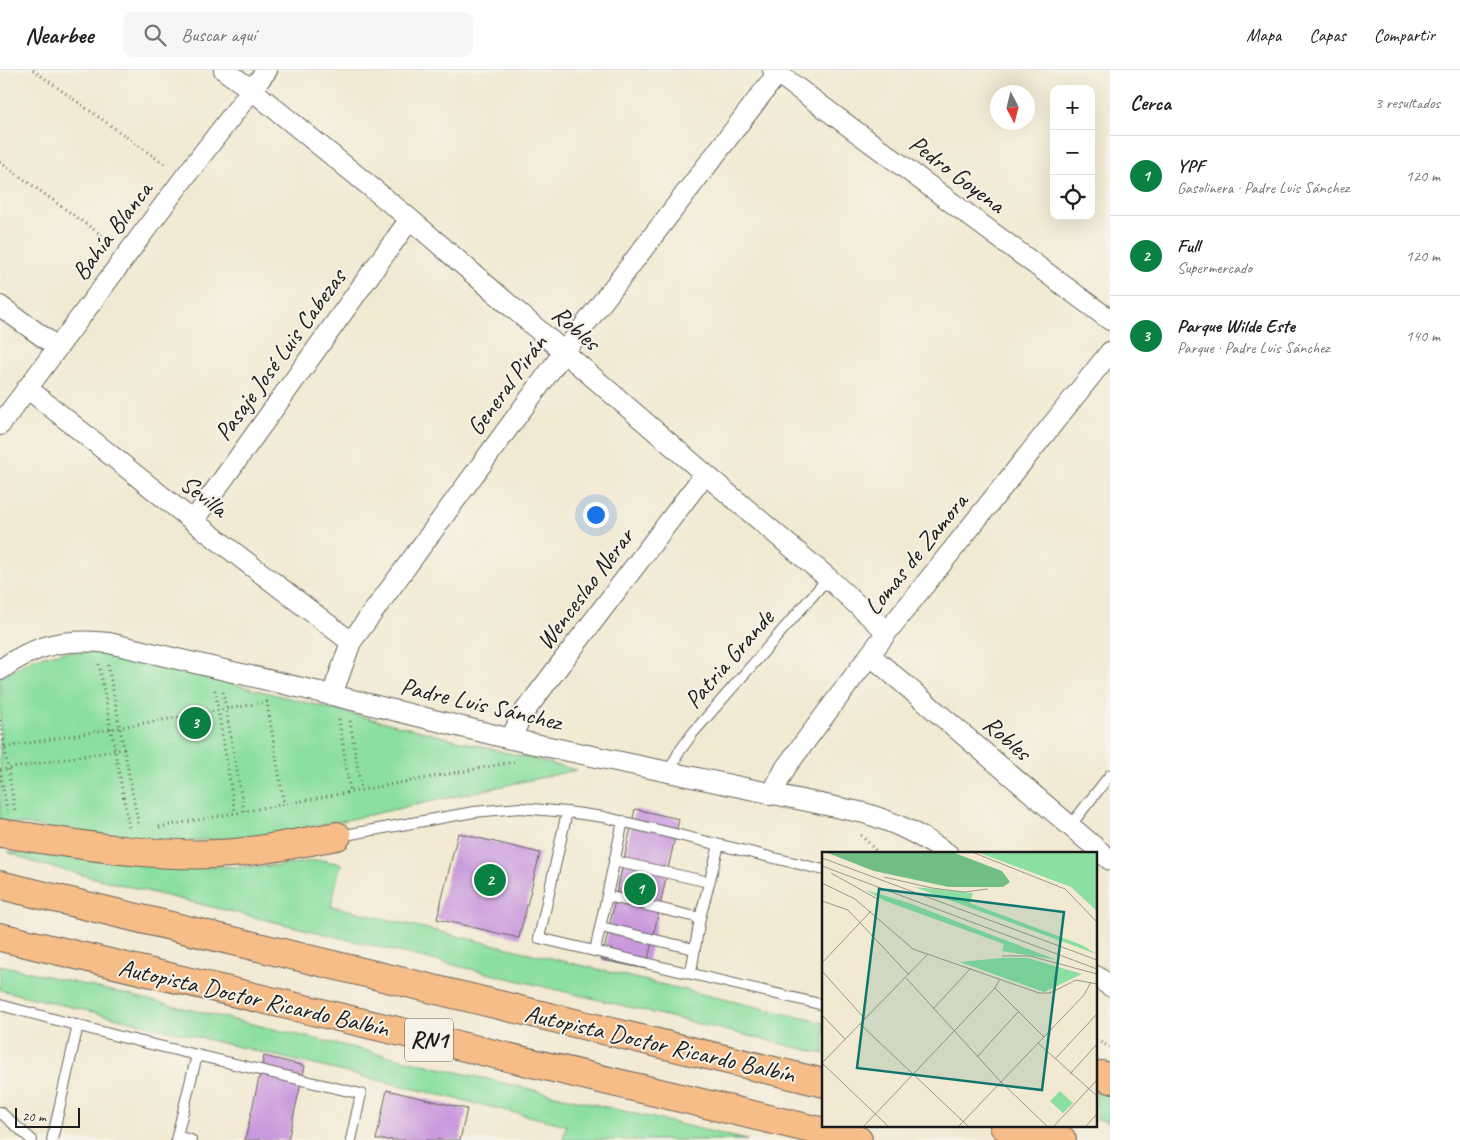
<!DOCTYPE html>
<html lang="es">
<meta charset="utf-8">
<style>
:root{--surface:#fff;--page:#f6f6f6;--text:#202124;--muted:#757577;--line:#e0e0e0;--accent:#0b8043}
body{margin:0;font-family:Caveat,sans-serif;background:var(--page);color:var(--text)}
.controls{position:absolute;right:15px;top:15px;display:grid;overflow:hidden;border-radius:10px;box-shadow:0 5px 20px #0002}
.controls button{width:45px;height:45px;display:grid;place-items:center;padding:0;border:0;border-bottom:1px solid var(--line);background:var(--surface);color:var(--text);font:25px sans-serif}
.compass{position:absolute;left:990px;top:15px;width:45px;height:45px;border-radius:50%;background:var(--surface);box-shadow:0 5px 20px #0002;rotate:173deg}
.scale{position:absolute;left:15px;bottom:12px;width:65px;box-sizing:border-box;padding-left:5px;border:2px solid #1c1c1c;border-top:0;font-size:14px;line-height:18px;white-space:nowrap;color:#1c1c1c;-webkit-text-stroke:4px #f7f3e8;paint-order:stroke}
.you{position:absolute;left:595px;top:444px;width:18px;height:18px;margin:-12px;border:4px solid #fff;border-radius:50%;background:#1a73e8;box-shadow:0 0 0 8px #1a73e833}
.badge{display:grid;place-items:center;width:32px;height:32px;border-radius:50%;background:var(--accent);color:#fff;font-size:16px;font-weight:700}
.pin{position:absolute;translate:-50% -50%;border:2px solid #fff;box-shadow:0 1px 5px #0006}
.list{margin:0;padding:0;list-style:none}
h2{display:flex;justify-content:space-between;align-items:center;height:65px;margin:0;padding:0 20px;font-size:21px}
h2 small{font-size:16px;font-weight:400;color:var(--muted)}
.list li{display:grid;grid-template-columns:32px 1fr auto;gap:15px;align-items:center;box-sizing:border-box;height:80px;padding:0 20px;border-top:1px solid var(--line)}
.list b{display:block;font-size:19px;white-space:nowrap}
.list p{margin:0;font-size:16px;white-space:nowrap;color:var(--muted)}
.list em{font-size:16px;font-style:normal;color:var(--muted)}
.icon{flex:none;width:28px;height:28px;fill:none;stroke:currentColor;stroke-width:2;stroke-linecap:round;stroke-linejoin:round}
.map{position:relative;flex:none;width:1110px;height:1070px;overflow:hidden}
header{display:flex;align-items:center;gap:30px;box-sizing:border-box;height:70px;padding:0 25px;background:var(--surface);border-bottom:1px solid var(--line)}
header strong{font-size:24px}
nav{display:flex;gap:28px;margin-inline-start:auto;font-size:18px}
.search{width:350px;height:45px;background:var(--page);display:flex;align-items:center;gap:12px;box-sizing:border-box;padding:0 18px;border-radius:10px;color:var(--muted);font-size:19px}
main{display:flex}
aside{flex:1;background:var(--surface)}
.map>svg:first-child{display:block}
</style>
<header>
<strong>Nearbee</strong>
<div class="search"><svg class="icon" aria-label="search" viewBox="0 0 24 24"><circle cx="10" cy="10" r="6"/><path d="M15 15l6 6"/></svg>Buscar aquí</div>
<nav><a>Mapa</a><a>Capas</a><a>Compartir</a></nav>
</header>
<main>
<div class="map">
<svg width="1110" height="1070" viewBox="0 0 1110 1070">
<rect width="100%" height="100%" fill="#f7f3e8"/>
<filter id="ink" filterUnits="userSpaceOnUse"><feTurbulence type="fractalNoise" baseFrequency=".02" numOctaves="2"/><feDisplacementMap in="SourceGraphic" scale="10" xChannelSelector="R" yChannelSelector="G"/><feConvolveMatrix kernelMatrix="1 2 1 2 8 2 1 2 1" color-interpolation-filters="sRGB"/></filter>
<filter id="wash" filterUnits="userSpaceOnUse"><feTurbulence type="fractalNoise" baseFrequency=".0096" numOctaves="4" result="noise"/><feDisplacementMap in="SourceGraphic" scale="20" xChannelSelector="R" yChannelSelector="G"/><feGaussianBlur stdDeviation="1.12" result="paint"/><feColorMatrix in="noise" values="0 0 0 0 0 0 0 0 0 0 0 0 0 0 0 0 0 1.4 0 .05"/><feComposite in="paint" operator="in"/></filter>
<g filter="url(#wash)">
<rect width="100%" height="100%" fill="#f2e9d2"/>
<!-- green -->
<path fill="#8bdfa0" stroke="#547e5e" d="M63,582H92L141,591L576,700L337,752L254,767L181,771L100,766L0,751V607L35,588Z
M8,782L116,791L233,797L276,796L321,790L341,794L331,836L824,953V984L150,822L32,792Z
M0,895L747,1070H563L566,1055L0,920Z
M1096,1019L1110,1025V1052L1096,1049Z"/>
<g id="blocks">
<!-- building -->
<path fill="#c999dd" d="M635,739L679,749L646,899L602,890Z
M458,763L540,783L519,868L437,849Z
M264,986L305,996L288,1070H245Z
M387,1020L467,1039L460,1070H376Z"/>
</g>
</g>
<g filter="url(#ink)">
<use href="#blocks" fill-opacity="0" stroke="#67645c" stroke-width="1"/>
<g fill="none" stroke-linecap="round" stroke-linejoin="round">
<defs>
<path id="service" d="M668,703L679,682L692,664L828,508
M567,742L539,868L824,935
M1070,756L1110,705
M339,766L474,742L520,738L567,742L604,747L824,800
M614,791L709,812
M607,826L700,848
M601,857L694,879
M595,881L623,751
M691,902L700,848L719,775
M0,935L121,967L361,1024L351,1070
M0,1042L32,1070
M177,1066L191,1070
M52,1070L78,955
M176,1070L197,985"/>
<path id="minor" d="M224,0L252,20L410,149L705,404L828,508L887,562
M773,0L1110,250
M0,236L57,277
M27,318L193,451L351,572
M0,355L184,108L267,0
M193,451L410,149
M870,585L1110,790
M0,600C35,574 67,568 109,573L332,625L511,669L864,743C897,753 919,764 948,784
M332,625L351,572L564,282L780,0
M511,669L521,646L705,404
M771,725L786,697L887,562L1110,282
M1096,906L1110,916"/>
<path id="motorway" d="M0,763C71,773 144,787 217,784C257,782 298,773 337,766
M0,815L824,1013
M0,867L858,1070
M1102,1005L1110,1009
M1004,1056L1062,1070"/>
</defs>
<!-- service casing -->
<use href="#service" stroke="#67645c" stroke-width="12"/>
<!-- minor casing -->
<use href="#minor" stroke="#67645c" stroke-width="22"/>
<!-- motorway casing -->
<use href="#motorway" stroke="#67645c" stroke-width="30"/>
<!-- path -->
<path stroke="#67645c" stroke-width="3" stroke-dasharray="1 4" stroke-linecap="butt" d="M33,0L167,96
M0,92L111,172
M99,594L129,757
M108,595L139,757
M215,620L235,743
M223,622L244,742
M339,649L350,722
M0,650L15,741
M350,651L361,720
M0,678L267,632L284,734
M0,700L124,679
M0,700L7,740
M159,757L514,692
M861,765L879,784
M1096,970L1110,977"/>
<!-- service -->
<use href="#service" stroke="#fff" stroke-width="10"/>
<!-- minor -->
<use href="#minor" stroke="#fff" stroke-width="20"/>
<!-- motorway -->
<use href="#motorway" stroke="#f7bd88" stroke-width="28"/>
</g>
</g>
<g text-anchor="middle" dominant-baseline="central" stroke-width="4" stroke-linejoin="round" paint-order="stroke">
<!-- shield labels -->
<rect fill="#f7f3e8" stroke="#5e5c59" stroke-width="1" x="405" y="948.5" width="48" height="43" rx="4"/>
<g font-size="24" font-weight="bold" fill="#1c1c1c">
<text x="429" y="970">RN1</text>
</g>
<!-- street labels -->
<g font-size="25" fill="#1c1c1c" stroke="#f7f3e8">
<text transform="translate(957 104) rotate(37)">Pedro Goyena</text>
<text transform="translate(112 161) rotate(-53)">Bahía Blanca</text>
<text transform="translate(576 258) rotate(41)">Robles</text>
<text transform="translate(280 285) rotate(-54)">Pasaje José Luis Cabezas</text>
<text transform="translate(507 315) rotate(-54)">General Pirán</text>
<text transform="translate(204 426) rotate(38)">Sevilla</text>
<text transform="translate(916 484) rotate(-51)">Lomas de Zamora</text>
<text transform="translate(585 519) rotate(-53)">Wenceslao Nerar</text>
<text transform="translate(729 589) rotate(-49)">Patria Grande</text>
<text transform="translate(481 634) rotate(13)">Padre Luis Sánchez</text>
<text transform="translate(1007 668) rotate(41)">Robles</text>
<text transform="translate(254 928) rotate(13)">Autopista Doctor Ricardo Balbín</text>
<text transform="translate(660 974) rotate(13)">Autopista Doctor Ricardo Balbín</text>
</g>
</g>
<!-- overview -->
<g transform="translate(822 782)">
<rect width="275" height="275" fill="#f2e9d2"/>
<path d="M155,0H275V59L249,35ZM92,35L151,41L148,51L260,93L274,102ZM44,38L87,51L235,108L180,99L182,92L63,49ZM179,106H206L260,122L222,140L138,110ZM238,239L251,251L241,261L228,249Z" fill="#8bdfa0"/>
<path d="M3,0H130L180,19L188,30L181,35H127L52,19Z" fill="#70be86"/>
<path fill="none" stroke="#9c9789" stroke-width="1" d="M150,0L243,37L275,70M0,6L275,108M0,14L275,117M9,21L57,48M62,25L110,36L142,40L166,37M0,31L33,47L91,97L217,141H228L254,128L275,132M0,49L26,58L87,123M180,104H208L275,122M0,111L49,59M0,119L43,167M84,126L179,230L226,275M173,136L222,185M111,157L149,116M0,163L23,187M38,172L147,275M216,191L275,244M155,205L197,159M233,207L275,162M0,211L106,102M0,211L67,275M248,222L275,192M41,275L173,136L178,127M136,275L262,143L269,130M231,275L275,228M263,275L275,262"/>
<path fill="#0f766e" fill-opacity="0.15" stroke="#0f766e" stroke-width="2.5" d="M57,37L242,60L220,238L35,216Z"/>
<rect width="275" height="275" fill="none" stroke="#1c1c1c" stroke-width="2.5"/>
</g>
</svg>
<div class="controls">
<button>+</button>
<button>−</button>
<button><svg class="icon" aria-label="locate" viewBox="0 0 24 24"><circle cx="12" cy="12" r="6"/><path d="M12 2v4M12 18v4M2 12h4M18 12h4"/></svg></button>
</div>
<svg class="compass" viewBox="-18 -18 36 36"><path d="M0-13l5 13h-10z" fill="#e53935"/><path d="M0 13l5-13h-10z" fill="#757577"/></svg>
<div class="scale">20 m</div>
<div class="you"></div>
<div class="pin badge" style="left:640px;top:819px">1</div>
<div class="pin badge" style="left:490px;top:810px">2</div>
<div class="pin badge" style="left:195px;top:653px">3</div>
</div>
<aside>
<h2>Cerca<small>3 resultados</small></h2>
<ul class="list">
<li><span class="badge">1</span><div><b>YPF</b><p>Gasolinera · Padre Luis Sánchez</p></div><em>120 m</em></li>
<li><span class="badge">2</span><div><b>Full</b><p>Supermercado</p></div><em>120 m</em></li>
<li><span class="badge">3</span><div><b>Parque Wilde Este</b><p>Parque · Padre Luis Sánchez</p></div><em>140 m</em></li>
</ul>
</aside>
</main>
